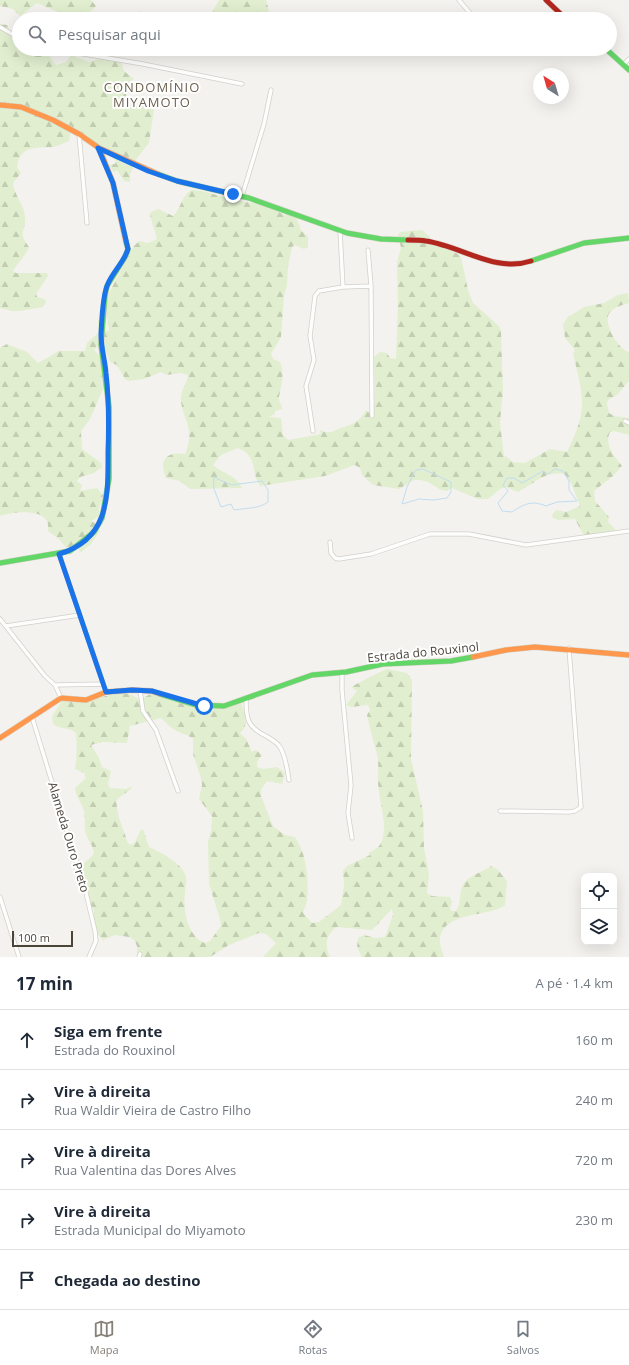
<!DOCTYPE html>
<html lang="pt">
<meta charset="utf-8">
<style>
:root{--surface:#fff;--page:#f6f6f7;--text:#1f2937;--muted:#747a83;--line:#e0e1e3;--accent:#868178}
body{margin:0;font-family:"Open Sans",sans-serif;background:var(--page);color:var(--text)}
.controls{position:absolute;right:12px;bottom:12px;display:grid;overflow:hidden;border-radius:8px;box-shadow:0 4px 16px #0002}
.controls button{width:36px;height:36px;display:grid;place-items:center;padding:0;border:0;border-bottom:1px solid var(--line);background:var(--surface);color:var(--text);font:20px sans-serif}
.compass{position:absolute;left:533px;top:68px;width:36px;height:36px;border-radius:50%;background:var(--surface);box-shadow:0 4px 16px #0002;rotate:323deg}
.scale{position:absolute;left:12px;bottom:10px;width:61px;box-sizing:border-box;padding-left:4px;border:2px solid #4b4439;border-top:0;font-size:11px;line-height:14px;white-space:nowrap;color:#4b4439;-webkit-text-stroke:3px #fff;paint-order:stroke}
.stop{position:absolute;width:12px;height:12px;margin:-9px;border:3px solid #1a73e8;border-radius:50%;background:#fff}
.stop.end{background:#1a73e8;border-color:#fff;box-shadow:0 1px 4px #0008}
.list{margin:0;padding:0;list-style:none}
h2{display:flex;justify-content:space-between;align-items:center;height:52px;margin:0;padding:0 16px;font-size:17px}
h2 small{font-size:13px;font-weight:400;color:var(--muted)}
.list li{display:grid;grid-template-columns:26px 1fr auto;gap:12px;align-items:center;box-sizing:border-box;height:60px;padding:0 16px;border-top:1px solid var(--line)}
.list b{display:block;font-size:15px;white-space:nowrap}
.list p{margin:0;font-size:13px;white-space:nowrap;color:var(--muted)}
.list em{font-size:13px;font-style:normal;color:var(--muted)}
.icon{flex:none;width:22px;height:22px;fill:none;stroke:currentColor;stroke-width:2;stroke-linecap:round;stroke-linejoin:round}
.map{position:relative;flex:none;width:629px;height:957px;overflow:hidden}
.search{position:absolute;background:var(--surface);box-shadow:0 4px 16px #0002;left:12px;right:12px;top:12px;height:44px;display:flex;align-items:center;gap:10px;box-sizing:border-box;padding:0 14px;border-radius:22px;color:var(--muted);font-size:15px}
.sheet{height:352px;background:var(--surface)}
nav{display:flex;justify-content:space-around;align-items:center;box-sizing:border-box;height:56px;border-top:1px solid var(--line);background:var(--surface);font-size:11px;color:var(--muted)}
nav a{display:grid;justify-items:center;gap:2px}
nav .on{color:var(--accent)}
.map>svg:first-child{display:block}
</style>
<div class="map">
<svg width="629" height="957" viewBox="0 0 629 957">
<defs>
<pattern id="forest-firs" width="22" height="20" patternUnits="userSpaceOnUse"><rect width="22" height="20" fill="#e1eecf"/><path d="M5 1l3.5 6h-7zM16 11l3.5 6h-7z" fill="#c3cdb2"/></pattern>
</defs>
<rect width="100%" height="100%" fill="#f4f2ee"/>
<!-- forest -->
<path fill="url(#forest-firs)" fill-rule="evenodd" d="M0,0H91L96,6L83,19H62L58,12L37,3L20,16L13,9L0,6Z
M219,0H266L271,19H254L248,16L243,19C233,16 223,21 213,16L212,12Z
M0,24L7,25L13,39L19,42V49H30V51L48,54L56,65L66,62L71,55L89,62L99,59L113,58L122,64L124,71L134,79L128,83L126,96L122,99V104L129,107L151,105L154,110L149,143L137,158L130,174V182L124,181L117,170L114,172L108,165L115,164L116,161L102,147L71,131L69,141C64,143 57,147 51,147C34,148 20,146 17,167L21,173L13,183C14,195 25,206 25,218C26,233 17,231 29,247C25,257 18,262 13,271L16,273H47L48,276L36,294L37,297L45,299L46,302L43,307L20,311H12L0,308Z
M192,190C207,191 220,197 235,200C255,204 266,204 284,215L289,214L296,216L301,230L308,237V247L304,249L295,245L292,247L288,267L287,286L284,296L281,337L271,354L273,359L280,362C285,374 281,385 279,397C278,401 282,405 282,409L275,411V414L268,417L281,418L283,435L288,440L321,434L320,430C330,435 332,431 341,428C353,424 360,422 366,410L372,415L374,414L375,389L374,357L380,352L387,353L390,358L396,359L398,303L397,262L401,248L398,235L400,232L422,230L430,237L428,241L458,254L461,257L468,290L473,303L499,326L501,331L503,391L500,422L504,457L506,456L512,462L525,463L550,449L567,452C588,409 584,399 573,354L575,350L565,338L563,324L568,317L584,307L604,303L618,295L628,293L629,303C622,305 610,308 608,316C605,326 619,350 629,352V381L617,395L608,400L607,404L609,413L614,416L629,418V435L614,431L610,432C604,445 614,456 622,466L613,476L594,491L595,501L609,517L608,522L615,529L614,534L605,533L584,536L575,519L558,520L553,518L552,515L556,510L566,512L580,506L571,483L564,474C544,471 534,484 518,492L506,487L500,489L488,499H478L452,488L447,491L441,490L428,482L420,480H414L399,489L373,485L362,475L360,468L355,465L325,476L260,486C250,472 259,457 238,448L221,455L213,465C223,474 237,475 242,488L190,489L180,481L166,478C158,460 167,451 185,454C197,425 180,419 181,396C182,389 187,382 188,375L180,373L167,375L161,372L144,379L129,381L125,379L117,365L110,362L105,349L99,344L94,350L100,356L103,389L90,419L81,431L82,449L101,463L102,467L94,473L80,477L77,481L82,485L80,491L97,488L103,495L99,509L100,516L91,521L97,524L100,531L90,545L81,552L78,549H67L60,540L48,531C52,506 13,512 0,516V348L7,344L27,352L38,363L59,351H85L87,343L98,333V319L105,331H109L106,310L107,297L133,247L139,241L148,243L157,239L150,216L151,212L158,209L173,216C181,209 182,194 192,190Z
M387,669L407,673L412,680L411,759L423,811L424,848L429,874L427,893C434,899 442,895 450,897L452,902L450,909L452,911H456C462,904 458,891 464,883C470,875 483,872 491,866L497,869L507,881L505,905C489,918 440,910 440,942C440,946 443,953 444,957H362L357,947L358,938L364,935L376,938L385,937L393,915L392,909L372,930L336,927C326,936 324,945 330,957H263L276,943L266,934L259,933L229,945L210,957H137V946L134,940L129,937L115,935L103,940L94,930V910L82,891L81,866L94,854C93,845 89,842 86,834C83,825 87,815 82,806C79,799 76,796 75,788L86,778L84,773L75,769C77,757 77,747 76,733C68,726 60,730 53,724L52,717L62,700C74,699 86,700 98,698C115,694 124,688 140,700L152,693L201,706L241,703C245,714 250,724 240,733L246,739L252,752L256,750L262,755L257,762V767L263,769L277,767L285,773L282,784L267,781L261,790V796L273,826L285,835L295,837C307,854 309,881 307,901C306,905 304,909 303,913L312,923L319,922L341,905L344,885L343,871L347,866L370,855L369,852C374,851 379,847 381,843C389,824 378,800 378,781C378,774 379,761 377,754C373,741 370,728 367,715L370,710L368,705L351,707L346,705L357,691L351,687C363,681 374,674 387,669ZM161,718C167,724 173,730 181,733C186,735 188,735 193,739V754L201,778L202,785L199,799L212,816L211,830L208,842L209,884L220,919L221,926L210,941L205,943C187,936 183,910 185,892C185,886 188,880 185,874C180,862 160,852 149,847L143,829L140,831L135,842L131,845L128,843L119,818L116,801C121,794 129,793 133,786L126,789L110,788L108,784L111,771L102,767L99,758L91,745L103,742L127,743L130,726Z"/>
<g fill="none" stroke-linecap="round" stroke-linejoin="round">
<!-- stream -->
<path stroke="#c0ddf1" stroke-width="1" d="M131,19L139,12L163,19
M139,49L144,51C161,53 185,61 198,49
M423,469L451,482V492L447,498L433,500L419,499L402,504L407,487L415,471Z
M555,469L563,471L569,481V490L577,501L557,502L546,506C532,500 524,504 512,512L502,511L498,503L508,491L503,485L507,478H514L522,483L543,471L548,474Z
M214,477L231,485L262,481L268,490V502C259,509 245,508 234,510L231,504L221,507L214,489Z"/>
<defs>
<path id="street" d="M459,0L475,19
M0,27L19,38
M54,49L143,64L242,84
M623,65L629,59
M79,134L87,223
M242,196L264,124L271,90
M371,286L372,416
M343,287L371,286L368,250
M625,421L629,423
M313,431L306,386L314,360L310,336L315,296L319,291L343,287L340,231
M330,542L331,553L335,558L339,559L371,554L430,534H469L526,545L629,531
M59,554L106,692
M0,619L45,676L55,685L103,684
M6,626L80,615
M342,672V690L351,785L348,813L352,838
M55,685L61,698
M140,690L143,711L156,730L178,791
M246,698C246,718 247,727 266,736C271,739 277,742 280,747C286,757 287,769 289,780
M32,717L86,893L95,931L96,941L89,957
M500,811L569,812L575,811L581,807L569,648
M0,897L19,957
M139,957L140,954"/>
<path id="fast" d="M606,49L629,70
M158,174L177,181L249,198L347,233L381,239L408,240
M531,261L584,243L629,238
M0,563L70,551L94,532L102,518L109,479V407L101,345L105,295L107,286L125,257L128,249L126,242
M160,694L196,705L224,706L312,675L346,672L383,664L451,661L473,657"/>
<path id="slow" d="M0,105L21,107L53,120L79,134L99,148L158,174
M99,148L113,183L126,242
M473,657L506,650L535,647L629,655
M0,738L61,698L86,700L106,692L132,690L152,691L160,694"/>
<path id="jam" d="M546,0L566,19
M408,240C414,240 420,240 426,241C461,246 495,273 531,261"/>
</defs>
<!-- street casing -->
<use href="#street" stroke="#d2d0cb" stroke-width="5"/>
<!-- fast casing -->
<use href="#fast" stroke="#d3cfc5" stroke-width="6"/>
<!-- slow casing -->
<use href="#slow" stroke="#d3cfc5" stroke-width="6"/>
<!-- jam casing -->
<use href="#jam" stroke="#d3cfc5" stroke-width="6"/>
<!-- street -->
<use href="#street" stroke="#fdfdfc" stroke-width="3.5"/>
<!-- fast -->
<use href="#fast" stroke="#63d668" stroke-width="5"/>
<!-- slow -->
<use href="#slow" stroke="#ff974d" stroke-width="5"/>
<!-- jam -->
<use href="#jam" stroke="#b3261e" stroke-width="5"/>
</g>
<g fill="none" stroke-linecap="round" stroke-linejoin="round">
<!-- route -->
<path stroke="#1a73e8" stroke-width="5" d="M204,706L152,691L132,690L106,692L59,554C110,539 108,496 108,452C109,425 109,400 106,373C105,360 101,348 101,334C102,319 102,300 107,286C112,272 124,263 128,249L113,183L98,148L148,171L177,181L233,194"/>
</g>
<g text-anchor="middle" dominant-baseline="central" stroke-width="4" stroke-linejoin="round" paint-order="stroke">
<!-- street labels -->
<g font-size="12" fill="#4b4439" stroke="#fff">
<text transform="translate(423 652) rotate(-6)">Estrada do Rouxinol</text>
<text transform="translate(69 837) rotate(73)">Alameda Ouro Preto</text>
</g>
<!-- neighbourhood labels -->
<g font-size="13" letter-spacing="1" fill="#6e6250" stroke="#fff">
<text x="152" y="87">CONDOMÍNIO<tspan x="152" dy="15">MIYAMOTO</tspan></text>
</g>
</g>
</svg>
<div class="controls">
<button><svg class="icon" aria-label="locate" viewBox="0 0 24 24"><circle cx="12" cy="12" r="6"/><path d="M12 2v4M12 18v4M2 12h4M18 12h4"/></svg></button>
<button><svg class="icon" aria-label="layers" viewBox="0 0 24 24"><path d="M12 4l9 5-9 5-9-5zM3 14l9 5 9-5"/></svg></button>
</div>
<svg class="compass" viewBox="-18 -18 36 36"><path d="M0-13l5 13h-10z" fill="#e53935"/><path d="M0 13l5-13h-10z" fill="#747a83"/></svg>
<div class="scale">100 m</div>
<div class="stop" style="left:204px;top:706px"></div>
<div class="stop end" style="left:233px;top:194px"></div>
<div class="search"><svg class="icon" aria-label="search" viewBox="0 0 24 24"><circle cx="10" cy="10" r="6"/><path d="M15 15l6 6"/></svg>Pesquisar aqui</div>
</div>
<section class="sheet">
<h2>17 min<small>A pé · 1.4 km</small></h2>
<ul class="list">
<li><svg class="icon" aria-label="ahead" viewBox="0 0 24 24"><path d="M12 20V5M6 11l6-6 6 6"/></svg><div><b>Siga em frente</b><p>Estrada do Rouxinol</p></div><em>160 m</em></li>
<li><svg class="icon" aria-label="right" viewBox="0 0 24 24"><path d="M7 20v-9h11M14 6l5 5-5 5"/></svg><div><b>Vire à direita</b><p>Rua Waldir Vieira de Castro Filho</p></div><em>240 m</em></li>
<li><svg class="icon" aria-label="right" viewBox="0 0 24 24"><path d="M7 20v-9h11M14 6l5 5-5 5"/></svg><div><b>Vire à direita</b><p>Rua Valentina das Dores Alves</p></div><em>720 m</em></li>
<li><svg class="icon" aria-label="right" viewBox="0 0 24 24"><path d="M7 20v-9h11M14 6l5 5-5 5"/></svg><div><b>Vire à direita</b><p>Estrada Municipal do Miyamoto</p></div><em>230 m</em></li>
<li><svg class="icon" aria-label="arrive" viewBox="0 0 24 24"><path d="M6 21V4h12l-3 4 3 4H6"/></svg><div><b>Chegada ao destino</b></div></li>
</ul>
</section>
<nav>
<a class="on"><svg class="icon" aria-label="map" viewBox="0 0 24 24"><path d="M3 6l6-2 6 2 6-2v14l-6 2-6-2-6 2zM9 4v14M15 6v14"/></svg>Mapa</a>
<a><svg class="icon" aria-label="directions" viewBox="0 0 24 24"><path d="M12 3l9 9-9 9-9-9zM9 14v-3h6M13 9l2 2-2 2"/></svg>Rotas</a>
<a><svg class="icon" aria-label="saved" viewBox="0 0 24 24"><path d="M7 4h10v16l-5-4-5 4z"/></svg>Salvos</a>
</nav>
